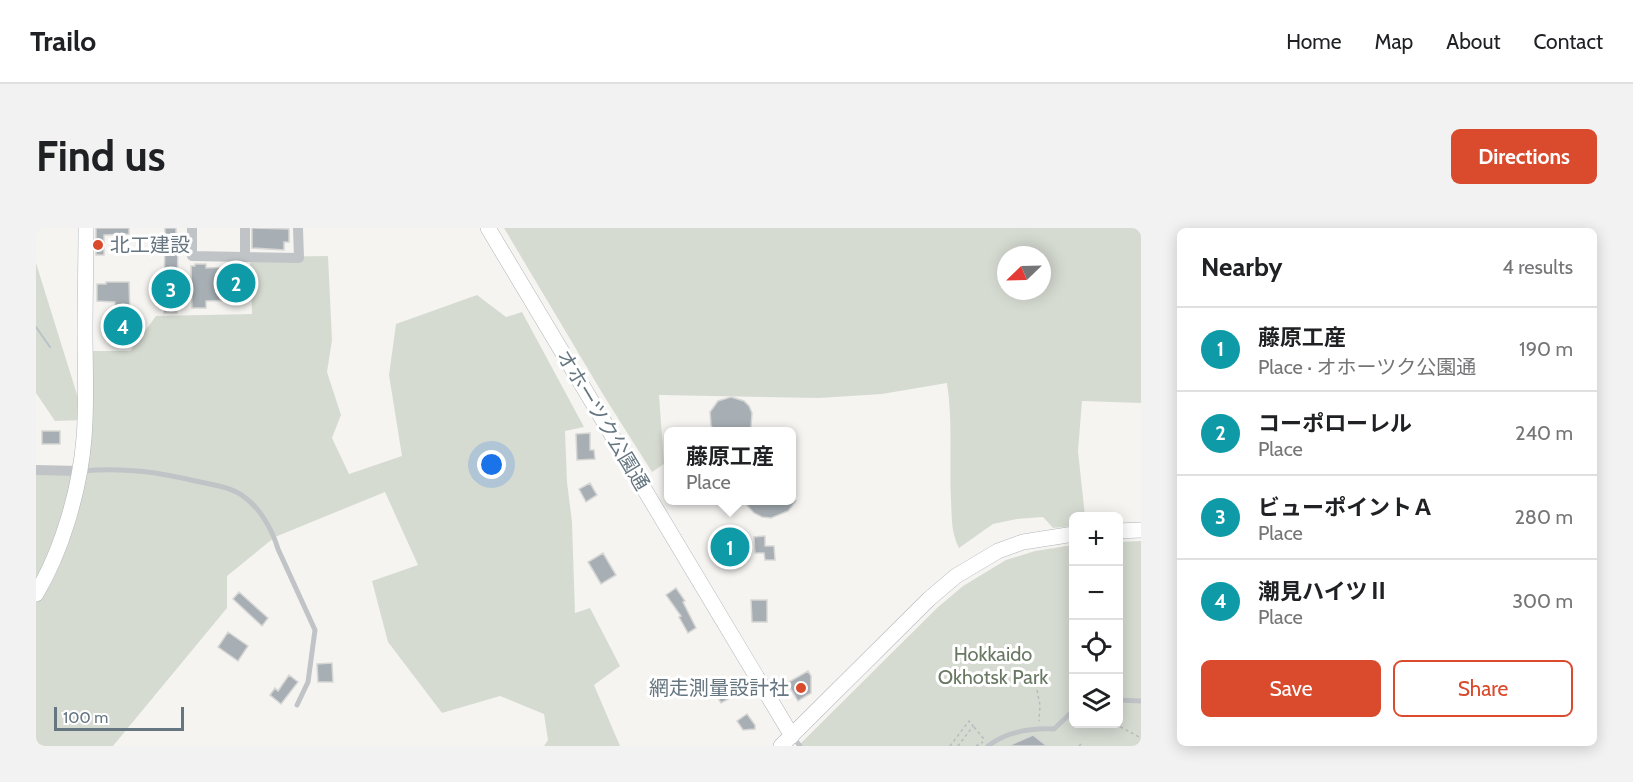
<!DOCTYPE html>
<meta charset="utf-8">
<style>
:root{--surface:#fff;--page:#f2f2f2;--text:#202124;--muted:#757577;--line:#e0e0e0;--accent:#da4a2c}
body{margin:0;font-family:Cabin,"Noto Sans JP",sans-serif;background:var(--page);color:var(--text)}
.controls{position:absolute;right:18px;bottom:18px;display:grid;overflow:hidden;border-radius:9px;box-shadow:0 3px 15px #0003}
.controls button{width:54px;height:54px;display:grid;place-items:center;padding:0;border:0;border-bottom:2px solid var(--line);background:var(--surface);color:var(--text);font:30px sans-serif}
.compass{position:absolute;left:961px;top:18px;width:54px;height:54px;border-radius:50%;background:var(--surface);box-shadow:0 3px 15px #0003;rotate:247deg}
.scale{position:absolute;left:18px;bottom:15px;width:130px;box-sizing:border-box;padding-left:6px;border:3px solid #657681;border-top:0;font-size:16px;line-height:21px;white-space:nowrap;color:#657681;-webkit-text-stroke:4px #fff;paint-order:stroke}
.you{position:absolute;left:456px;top:237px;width:21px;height:21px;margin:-15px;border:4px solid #fff;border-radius:50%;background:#1a73e8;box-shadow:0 0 0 9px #1a73e833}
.badge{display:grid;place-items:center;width:39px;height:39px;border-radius:50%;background:var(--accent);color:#fff;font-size:20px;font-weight:700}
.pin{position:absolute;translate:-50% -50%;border:3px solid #fff;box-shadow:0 2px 6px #0006}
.popup{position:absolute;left:628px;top:199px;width:132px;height:78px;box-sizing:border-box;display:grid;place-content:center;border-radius:9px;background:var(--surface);filter:drop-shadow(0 2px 4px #0005);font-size:20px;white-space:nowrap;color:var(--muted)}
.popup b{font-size:22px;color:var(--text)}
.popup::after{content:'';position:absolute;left:50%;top:100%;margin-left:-12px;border:12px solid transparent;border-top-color:var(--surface)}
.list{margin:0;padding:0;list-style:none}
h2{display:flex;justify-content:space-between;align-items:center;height:78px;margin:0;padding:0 24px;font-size:26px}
h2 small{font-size:20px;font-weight:400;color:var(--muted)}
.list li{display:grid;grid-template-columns:39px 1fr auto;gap:18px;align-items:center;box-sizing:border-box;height:84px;padding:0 24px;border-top:2px solid var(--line)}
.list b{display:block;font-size:22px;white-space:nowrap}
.list p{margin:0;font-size:20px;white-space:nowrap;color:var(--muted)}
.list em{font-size:20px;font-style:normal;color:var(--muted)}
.actions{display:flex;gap:12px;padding:18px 24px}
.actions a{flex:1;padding:14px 0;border:2px solid var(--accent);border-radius:9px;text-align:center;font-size:21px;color:var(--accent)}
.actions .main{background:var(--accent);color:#fff}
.icon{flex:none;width:33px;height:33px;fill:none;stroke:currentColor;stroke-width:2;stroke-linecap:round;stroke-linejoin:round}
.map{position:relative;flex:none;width:1105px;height:518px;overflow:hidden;border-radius:9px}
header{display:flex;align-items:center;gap:36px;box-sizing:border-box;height:84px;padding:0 30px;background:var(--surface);border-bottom:2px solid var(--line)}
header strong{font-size:28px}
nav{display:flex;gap:33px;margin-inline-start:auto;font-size:21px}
.intro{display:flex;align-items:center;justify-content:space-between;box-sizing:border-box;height:144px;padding:0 36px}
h1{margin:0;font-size:42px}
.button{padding:15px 27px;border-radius:9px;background:var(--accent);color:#fff;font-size:21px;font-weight:700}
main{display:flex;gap:36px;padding:0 36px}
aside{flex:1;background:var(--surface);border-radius:9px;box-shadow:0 3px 15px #0003}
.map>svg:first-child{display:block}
</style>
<header>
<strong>Trailo</strong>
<nav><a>Home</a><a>Map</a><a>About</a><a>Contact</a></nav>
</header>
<div class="intro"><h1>Find us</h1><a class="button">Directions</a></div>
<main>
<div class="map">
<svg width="1105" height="518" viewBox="0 0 1105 518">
<rect width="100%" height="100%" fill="#f5f4f1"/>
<!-- green -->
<path fill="#d6dbd2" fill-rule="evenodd" d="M468,0H1105V175L1046,173L1042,223L1049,288L1038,289L1037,298L1017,300L1007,289L981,291L957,296L923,320C915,304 916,291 915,273C913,234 917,193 911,155L846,166L783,170L623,167L628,236L616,244L568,168ZM970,27H1006V63H970Z
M292,28L296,112L291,144L305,187L296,210L313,246L366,228L353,147L360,96L441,67L470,89L486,84L548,199L529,203L531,254L536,294L539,385L554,380L584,438L558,457L584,518H508L512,512L508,486L464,468L406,485L352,414L336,353L382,337L349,264L239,309L191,348V380L77,518H0V242L43,243L49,192L19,193L0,165V35L48,189L49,123H94L120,88L216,86L214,29Z
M1105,313V518H762L901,380L927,358L970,332L999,323L1037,317L1038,496H1082L1083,314Z"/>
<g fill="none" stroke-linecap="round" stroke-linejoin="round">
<!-- stream -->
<path stroke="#b7c3c6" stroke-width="2" d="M0,99L14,119"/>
</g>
<!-- building -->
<path fill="#a7afb4" stroke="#d6d6d4" stroke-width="1.5" d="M60,0H93V6L68,7V27H60Z
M129,0H140V10H142L141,85H128Z
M216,0L253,1V14H248V22L216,20Z
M159,36H170V40L194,39H198V36H206L207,72L170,73V80H156L155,38H159Z
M70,54H93L95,117H79V74L61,73V56H70Z
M695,169L708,173L713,178L716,185L715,199L712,204H678L675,197L674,184L682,173Z
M6,203H24V216H6Z
M554,205V222H558L559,231L541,232L540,206Z
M554,255L561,267L550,274L543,261Z
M707,273H760L752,283L735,290L726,289L718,285Z
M687,307L701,308L700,330H686Z
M729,308V318H738L739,332H729L728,325H719L718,309Z
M567,325L580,347L565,356L552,334Z
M640,360L649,373L647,374L660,400L652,405L643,389L645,388L630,367Z
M203,364L232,390L226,398L197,371Z
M715,372H731V394H716Z
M192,404L212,418L202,433L182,419Z
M296,435L297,454H282L281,436Z
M772,443L775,448V465L762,473L751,455Z
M253,447L262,454L245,476L234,467L239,460L242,463Z
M689,450L694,460L692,461L696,469L685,475L675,458Z
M711,486L719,497V501L707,502L701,493Z
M997,507L1011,518H972Z"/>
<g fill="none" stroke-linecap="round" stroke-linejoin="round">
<defs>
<path id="secondary" d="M452,0L756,508
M1082,303L1105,302
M0,366C26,323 44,261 48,210C51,175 49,140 49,105C49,70 50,35 50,0
M745,518L893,371L920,348L962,323L987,314L1038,306"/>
</defs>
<!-- secondary casing -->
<use href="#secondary" stroke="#b0b6ba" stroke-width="16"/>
<!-- path -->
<path stroke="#b8bbbd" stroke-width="1.5" stroke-dasharray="3 3" stroke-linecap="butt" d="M1001,462L1004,477L1003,493
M1079,496L1105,510
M938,499L948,511
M914,518L933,493L937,498L922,518
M940,518L947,514
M1043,518L1045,516"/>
<!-- lane -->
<path stroke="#c0c4c7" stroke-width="5" d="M45,243C89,239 121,244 164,254C178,257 195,259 207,268C224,280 236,301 242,321L279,402L272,454L261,477
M1082,472L1105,473
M757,509L764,518
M952,518C971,503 994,500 1018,501L1038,482"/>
<!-- street -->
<path stroke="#c0c4c7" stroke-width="10" d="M156,0V28L263,30L262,0
M209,0V28
M0,242L43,243"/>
<!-- secondary -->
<use href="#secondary" stroke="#fff" stroke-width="15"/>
</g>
<!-- markers -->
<g fill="#da4a2c" stroke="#fff" stroke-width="2">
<circle cx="62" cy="17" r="6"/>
<circle cx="765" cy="460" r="6"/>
</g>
<g text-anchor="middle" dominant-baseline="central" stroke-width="6" stroke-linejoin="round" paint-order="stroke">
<!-- poi labels -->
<g font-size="20" fill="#657681" stroke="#fff" text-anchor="start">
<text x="74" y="17">北工建設</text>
<text x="753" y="460" text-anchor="end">網走測量設計社</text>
</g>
<!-- street labels -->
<g font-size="20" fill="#657681" stroke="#fff">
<text transform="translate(567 192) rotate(59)">オホーツク公園通</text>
</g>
<!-- park labels -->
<g font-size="20" fill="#697863" stroke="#fff">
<text x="957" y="426">Hokkaido<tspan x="957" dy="23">Okhotsk Park</tspan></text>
</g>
</g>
</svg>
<div class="controls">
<button>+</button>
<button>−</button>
<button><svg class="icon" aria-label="locate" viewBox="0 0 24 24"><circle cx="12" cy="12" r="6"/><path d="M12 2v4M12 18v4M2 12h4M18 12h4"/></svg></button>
<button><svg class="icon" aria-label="layers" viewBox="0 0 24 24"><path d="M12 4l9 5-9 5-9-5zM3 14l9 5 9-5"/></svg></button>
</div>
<svg class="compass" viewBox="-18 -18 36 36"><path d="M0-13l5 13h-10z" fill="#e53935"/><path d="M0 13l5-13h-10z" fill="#757577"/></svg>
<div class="scale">100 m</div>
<div class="you"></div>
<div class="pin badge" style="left:694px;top:319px;background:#0f9aa8">1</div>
<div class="popup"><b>藤原工産</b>Place</div>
<div class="pin badge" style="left:200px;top:55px;background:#0f9aa8">2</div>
<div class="pin badge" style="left:135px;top:61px;background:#0f9aa8">3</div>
<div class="pin badge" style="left:87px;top:98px;background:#0f9aa8">4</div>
</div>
<aside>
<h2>Nearby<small>4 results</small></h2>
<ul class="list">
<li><span class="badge" style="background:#0f9aa8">1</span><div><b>藤原工産</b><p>Place · オホーツク公園通</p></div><em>190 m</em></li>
<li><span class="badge" style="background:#0f9aa8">2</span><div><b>コーポローレル</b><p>Place</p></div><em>240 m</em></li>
<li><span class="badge" style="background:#0f9aa8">3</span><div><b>ビューポイントＡ</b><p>Place</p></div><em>280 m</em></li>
<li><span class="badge" style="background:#0f9aa8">4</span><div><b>潮見ハイツⅡ</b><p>Place</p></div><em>300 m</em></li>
</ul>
<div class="actions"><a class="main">Save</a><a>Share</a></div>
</aside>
</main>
